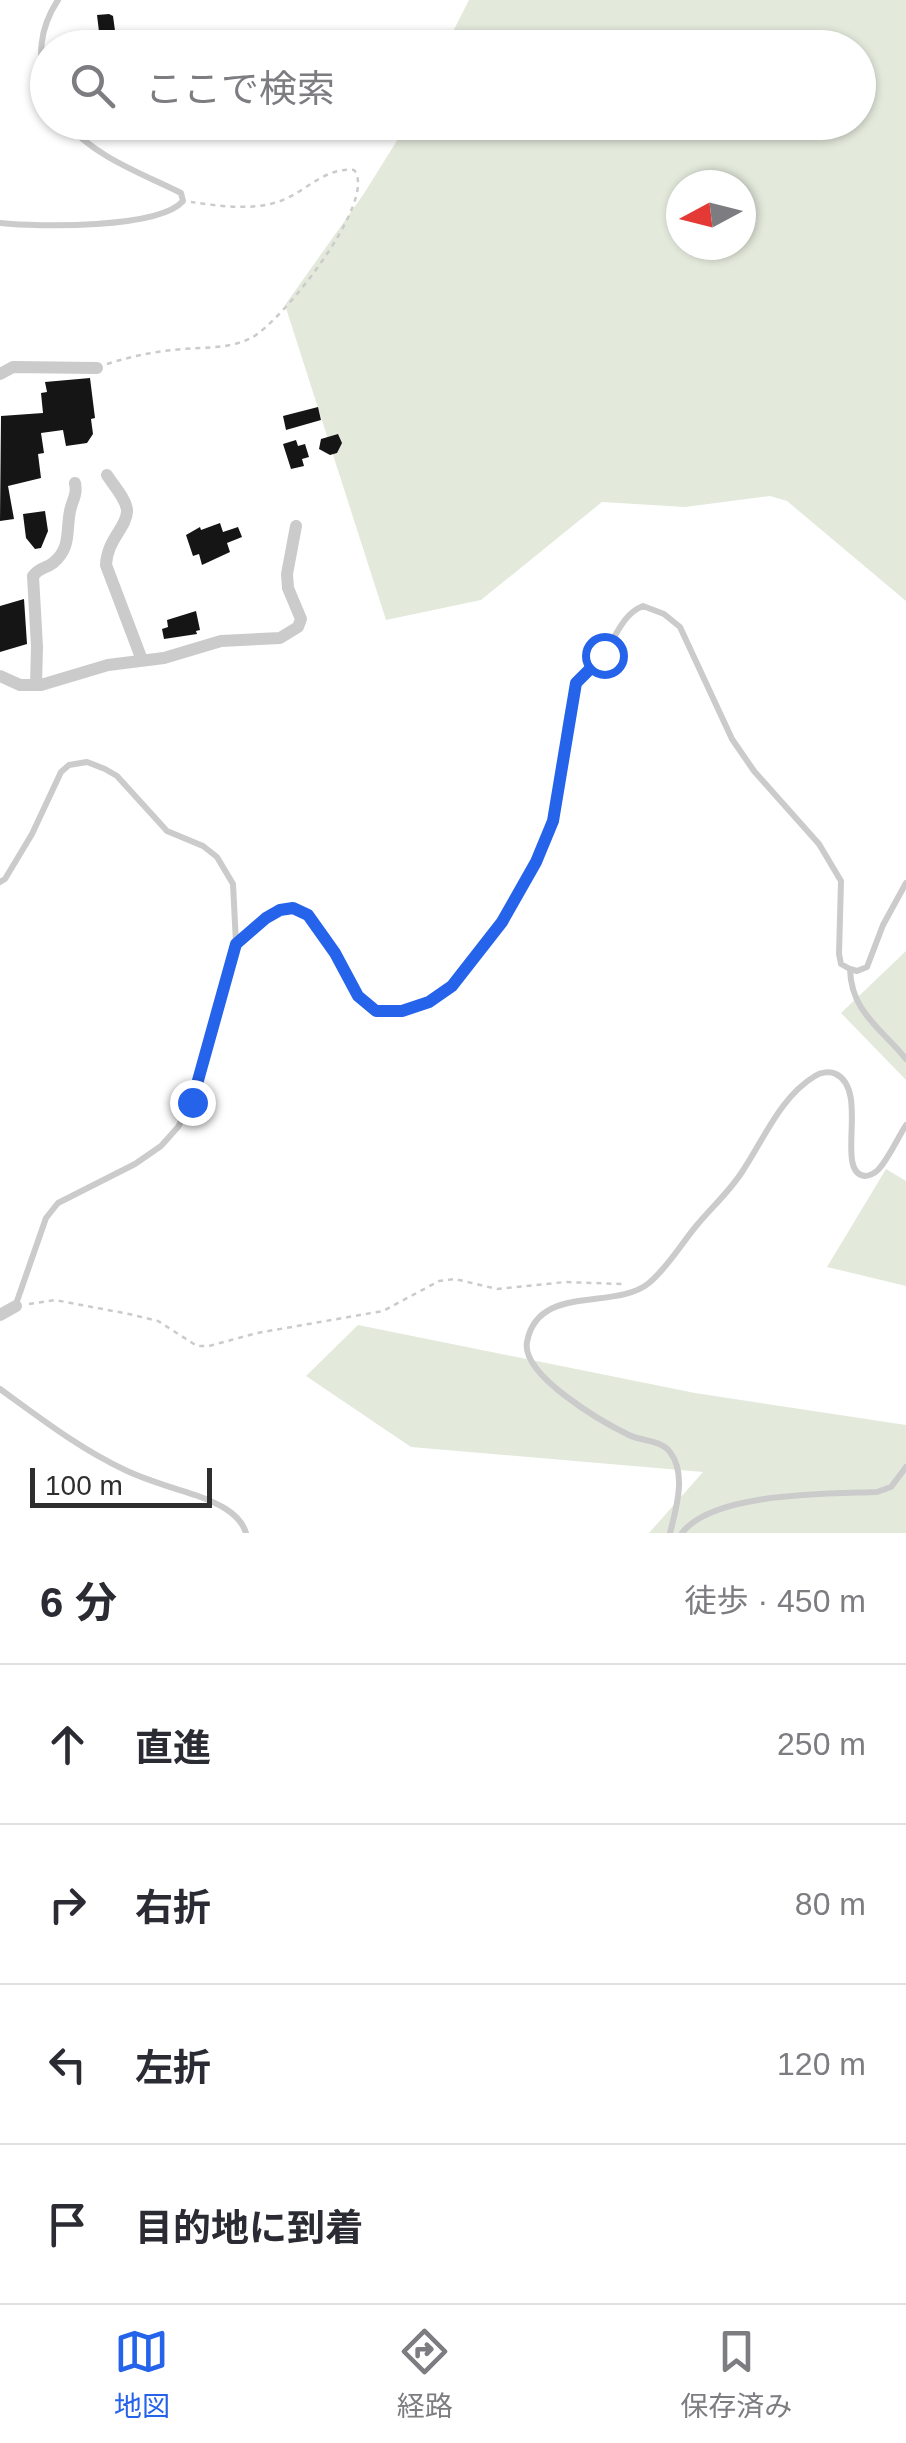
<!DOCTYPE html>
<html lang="ja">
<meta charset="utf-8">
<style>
:root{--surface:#fff;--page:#f7f7f7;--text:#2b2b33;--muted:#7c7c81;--line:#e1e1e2;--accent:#2563eb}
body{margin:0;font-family:Arial,"Noto Sans JP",sans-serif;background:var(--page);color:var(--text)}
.compass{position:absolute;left:666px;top:170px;width:90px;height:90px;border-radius:50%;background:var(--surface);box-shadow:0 2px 8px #0004;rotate:263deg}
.scale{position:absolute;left:30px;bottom:25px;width:182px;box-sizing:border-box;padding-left:10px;border:5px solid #2e2e2e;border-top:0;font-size:28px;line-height:35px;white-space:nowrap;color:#2e2e2e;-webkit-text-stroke:8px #fff;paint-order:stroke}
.stop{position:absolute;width:30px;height:30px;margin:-22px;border:8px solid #2563eb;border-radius:50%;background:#fff}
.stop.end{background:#2563eb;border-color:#fff;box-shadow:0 2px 10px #0008}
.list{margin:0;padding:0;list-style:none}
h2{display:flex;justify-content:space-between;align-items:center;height:130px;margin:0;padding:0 40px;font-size:42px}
h2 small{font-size:32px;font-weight:400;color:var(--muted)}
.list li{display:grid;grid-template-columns:65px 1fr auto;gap:30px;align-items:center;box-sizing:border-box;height:160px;padding:0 40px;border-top:2px solid var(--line)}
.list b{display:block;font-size:38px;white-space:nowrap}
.list em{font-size:32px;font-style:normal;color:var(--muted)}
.icon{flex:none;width:55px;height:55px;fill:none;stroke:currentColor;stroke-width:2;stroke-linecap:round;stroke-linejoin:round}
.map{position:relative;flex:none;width:906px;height:1533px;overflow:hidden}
.search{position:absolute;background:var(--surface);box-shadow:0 2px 8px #0004;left:30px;right:30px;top:30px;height:110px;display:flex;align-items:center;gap:25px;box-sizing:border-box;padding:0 35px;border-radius:55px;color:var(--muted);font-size:38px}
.sheet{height:770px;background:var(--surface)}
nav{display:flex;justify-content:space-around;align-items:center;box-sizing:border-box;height:140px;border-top:2px solid var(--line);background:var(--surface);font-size:28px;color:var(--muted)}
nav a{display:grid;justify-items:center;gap:5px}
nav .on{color:var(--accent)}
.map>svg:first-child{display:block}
</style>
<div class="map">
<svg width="906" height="1533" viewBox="0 0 906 1533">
<rect width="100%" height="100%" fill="#fff"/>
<!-- green -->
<path fill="#e3eadc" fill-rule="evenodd" d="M469,0H906V601L787,501L770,496L685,507L602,502L481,600L386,620L285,305L363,195L408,123L858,122V48L445,47ZM681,185H741V245H681Z
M906,951V1080L841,1013Z
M886,1169L906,1181V1286L827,1267Z
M358,1325L695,1393L906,1425V1533H649L703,1472L411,1447L306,1376Z"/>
<!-- building -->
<path fill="#151515" d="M109,14L113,16L116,38L100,40L97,15Z
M90,378L95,418L91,419L93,434L87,443L66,446L63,430L41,433L44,453L38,454L41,478L8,486L14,519L0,521L1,416L43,413L41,393L47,392L45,382Z
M318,407L321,420L286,430L283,416Z
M338,434L342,443L337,453L330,455L319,449L321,439Z
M296,440L298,446L305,444L309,457L302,459L304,466L291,469L283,444Z
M45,511L48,531L41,548L35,549L26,538L23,514Z
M220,523L223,532L238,527L242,537L227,543L230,552L202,565L199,554L193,556L186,535L200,527L201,530Z
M24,599L27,644L0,652V606Z
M196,611L200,630L196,631L197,634L164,639L162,629L168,627L167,620Z"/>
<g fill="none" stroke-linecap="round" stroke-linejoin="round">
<!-- path -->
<path stroke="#cbcbcb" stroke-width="2.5" stroke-dasharray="5 5" stroke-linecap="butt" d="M107,364C132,356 157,351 183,349C206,347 229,349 251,338C281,323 379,200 354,170C324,167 306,192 280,201C253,211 219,206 191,202
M29,1304L55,1300L129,1314L158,1321L197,1346H209L257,1333L383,1311L439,1281L455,1279L497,1289L565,1282L622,1284"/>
<!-- lane -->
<path stroke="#cbcbcb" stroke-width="6" d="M48,88C36,58 40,27 58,0
M0,223C37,227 159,229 183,201L181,193C141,173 95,157 65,122
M0,882L5,879L32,834L61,772L69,765L87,762L105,769L117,776L167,831L203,846L217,857L233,884L236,943L192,1102L178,1127L161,1146L135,1164L58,1203L46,1218L16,1304
M236,943L266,918L293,908C333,926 347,1002 378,1011C450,1031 537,878 553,821C565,780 559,726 576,686C581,673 598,664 605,652C617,635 623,614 643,606L664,614L680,627L732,739L754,771L819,844L841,881L839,954L841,964L850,969C851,1012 881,1028 906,1059
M850,969L857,971L867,967L883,925L906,883
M0,1389C40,1418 80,1449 125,1470C148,1481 174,1488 198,1496C217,1503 240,1513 246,1533
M670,1533C676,1509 687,1474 670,1452C661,1440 641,1441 629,1435C602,1422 521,1375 527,1342C538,1283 615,1311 649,1283C669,1266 681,1244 697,1225C712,1207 729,1192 742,1172C763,1141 780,1097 815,1076C821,1072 830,1071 836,1074C870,1091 834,1173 865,1176C869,1176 875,1173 878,1170C889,1158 897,1139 906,1125
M682,1533C713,1492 828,1494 877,1492L891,1487L906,1467"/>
<!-- street -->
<path stroke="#cbcbcb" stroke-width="12" d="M0,374L13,367L97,368
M107,475C113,485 128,501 127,512C126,528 107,540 106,565L142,660
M0,676L20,685H41L108,665L164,658L221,641L280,638L298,627L301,619L288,588L287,574L296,526
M36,685L37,647L33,576C40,567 45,569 53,563C73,547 65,527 71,507C74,497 77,494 75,483
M0,1315L16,1306"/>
</g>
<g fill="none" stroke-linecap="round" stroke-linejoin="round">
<!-- route -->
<path stroke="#2563eb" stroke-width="12" d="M192,1102L236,944L266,918L280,910L293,908L308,915L335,953L358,996L376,1011H402L429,1002L452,986L502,922L536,862L553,821L576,683L604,655"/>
</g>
</svg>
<svg class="compass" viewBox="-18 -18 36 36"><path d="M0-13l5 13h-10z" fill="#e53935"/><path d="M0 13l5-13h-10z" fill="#7c7c81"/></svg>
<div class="scale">100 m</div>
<div class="stop" style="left:604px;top:655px"></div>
<div class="stop end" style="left:192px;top:1102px"></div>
<div class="search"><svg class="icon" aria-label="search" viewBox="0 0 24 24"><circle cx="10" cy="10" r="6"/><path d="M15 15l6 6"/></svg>ここで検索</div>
</div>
<section class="sheet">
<h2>6 分<small>徒歩 · 450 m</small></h2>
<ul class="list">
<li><svg class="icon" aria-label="ahead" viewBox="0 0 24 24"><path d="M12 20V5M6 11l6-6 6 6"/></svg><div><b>直進</b></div><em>250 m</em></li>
<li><svg class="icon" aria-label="right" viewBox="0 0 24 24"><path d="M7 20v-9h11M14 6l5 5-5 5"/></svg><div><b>右折</b></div><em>80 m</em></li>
<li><svg class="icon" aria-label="left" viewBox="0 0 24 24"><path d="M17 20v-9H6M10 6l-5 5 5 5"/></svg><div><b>左折</b></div><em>120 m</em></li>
<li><svg class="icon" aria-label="arrive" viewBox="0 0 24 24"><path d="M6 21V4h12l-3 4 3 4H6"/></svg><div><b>目的地に到着</b></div></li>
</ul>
</section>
<nav>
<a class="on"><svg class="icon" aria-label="map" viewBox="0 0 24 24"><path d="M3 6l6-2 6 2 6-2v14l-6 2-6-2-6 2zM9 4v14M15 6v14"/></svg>地図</a>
<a><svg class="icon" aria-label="directions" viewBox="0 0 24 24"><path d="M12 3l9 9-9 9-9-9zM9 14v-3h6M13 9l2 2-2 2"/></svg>経路</a>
<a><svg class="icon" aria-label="saved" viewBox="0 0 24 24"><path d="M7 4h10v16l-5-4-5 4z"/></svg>保存済み</a>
</nav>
